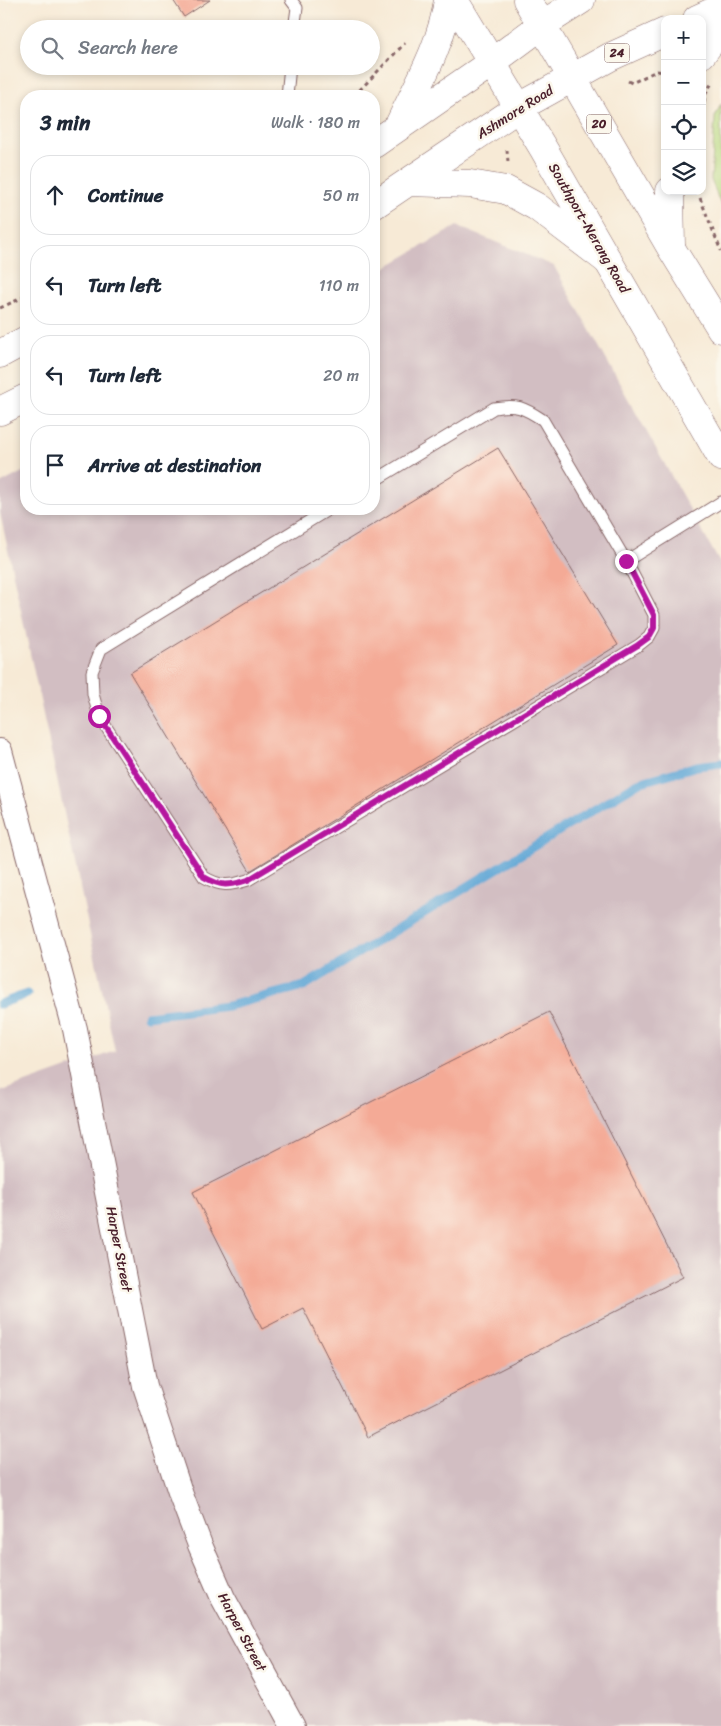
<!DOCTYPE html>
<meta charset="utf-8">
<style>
:root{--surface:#fff;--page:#f2f2f3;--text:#1f2937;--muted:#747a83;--line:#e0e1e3}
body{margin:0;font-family:Sriracha,sans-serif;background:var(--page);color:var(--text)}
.controls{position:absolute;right:15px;top:15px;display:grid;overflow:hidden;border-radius:10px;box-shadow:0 2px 8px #0003}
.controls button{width:45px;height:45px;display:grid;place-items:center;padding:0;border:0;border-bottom:1px solid var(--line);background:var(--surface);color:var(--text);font:25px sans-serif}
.stop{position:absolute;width:15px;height:15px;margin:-11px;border:4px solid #b5179e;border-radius:50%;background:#fff}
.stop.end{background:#b5179e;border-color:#fff;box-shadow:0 1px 5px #0008}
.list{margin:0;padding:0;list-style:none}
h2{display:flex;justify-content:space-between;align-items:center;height:65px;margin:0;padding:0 20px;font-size:21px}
h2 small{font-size:16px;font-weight:400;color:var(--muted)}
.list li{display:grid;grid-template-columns:32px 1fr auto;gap:15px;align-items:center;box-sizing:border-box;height:80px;margin:0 10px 10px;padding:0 10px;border:1px solid var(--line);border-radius:20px}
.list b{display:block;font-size:19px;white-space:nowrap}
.list em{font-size:16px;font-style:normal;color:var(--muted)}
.icon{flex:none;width:28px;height:28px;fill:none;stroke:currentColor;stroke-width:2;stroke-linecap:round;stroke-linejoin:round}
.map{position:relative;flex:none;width:721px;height:1726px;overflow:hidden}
.search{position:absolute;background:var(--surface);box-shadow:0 2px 8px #0003;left:20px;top:20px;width:360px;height:55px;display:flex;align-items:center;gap:12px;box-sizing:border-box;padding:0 18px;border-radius:28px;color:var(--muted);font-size:19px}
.panel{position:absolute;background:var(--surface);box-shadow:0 2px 8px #0003;left:20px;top:90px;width:360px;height:425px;border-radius:20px}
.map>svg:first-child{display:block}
</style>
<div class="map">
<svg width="721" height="1726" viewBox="0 0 721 1726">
<rect width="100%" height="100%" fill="#fbf7ec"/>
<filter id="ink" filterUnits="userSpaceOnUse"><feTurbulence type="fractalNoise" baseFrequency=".02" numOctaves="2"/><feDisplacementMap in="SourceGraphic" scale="10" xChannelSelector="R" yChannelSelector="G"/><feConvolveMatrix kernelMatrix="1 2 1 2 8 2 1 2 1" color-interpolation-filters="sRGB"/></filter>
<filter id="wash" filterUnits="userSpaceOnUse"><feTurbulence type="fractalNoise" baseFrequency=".0096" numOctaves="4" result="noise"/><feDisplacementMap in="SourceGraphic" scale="20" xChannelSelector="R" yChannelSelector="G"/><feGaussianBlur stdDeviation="1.12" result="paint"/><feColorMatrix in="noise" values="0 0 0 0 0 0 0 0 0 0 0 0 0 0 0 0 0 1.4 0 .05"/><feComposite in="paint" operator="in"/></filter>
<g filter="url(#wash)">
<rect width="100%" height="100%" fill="#f7ead6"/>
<!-- industrial -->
<path fill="#d2bec2" d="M457,226L554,266L721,565V1726H0V1092L115,1051L0,513V484L26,470V509H374V274Z"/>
<!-- green -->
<path fill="#b7d87f" stroke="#807c55" d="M721,104V205L711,180L715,117Z"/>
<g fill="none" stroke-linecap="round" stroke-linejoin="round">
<!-- stream -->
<path stroke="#5fa6d5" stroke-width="9" d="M0,1004L27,994
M147,1016L228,1006L304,986L638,783L697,766L721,763"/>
</g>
<g id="blocks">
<!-- building -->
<path fill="#f4aa96" d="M173,0H210L184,17Z
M498,448L618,645L250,871L130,673Z
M549,1012L683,1277L368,1437L303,1308L262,1329L193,1192Z"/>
</g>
</g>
<g filter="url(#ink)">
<use href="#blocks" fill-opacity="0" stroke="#876667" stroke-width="1"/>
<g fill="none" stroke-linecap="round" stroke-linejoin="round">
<defs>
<path id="service" d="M291,0L297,8L294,29
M287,96L290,66
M329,509L101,649L92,672L93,694L99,716L204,877C221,887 229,886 248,880L639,645L649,637L654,628V615L626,561L543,420C523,407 517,404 494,408L374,481
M626,561L721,502"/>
<path id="minor" d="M0,751L75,1029L145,1386L181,1495L200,1545L223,1598L293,1726"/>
<path id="secondary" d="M398,127C417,86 442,45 448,0
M374,144L491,63
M409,182L470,184L506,190L537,207L608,261
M374,205L518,108
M0,354L26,340
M0,411L26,398"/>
<path id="primary" d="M454,0L543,148L721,457
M527,0L671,248L721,329
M697,19L721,8
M702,54L721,29
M491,63L542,25L581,0
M518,108L610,57L665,32
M670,191L671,247"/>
</defs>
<!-- service casing -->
<use href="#service" stroke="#876667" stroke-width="13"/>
<!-- minor casing -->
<use href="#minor" stroke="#876667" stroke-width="26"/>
<!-- secondary casing -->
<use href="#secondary" stroke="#876667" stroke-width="29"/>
<!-- primary casing -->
<use href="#primary" stroke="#876667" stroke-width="29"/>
<!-- path -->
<path stroke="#876667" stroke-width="3" stroke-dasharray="4 4" stroke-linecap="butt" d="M628,81L632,83L656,71L665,72
M354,96L405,43
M702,110L706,93L713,81
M507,150L508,162
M700,198L721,251
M0,308L26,296"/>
<!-- service -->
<use href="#service" stroke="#fff" stroke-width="11"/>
<!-- minor -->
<use href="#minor" stroke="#fff" stroke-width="24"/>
<!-- secondary -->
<use href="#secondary" stroke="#fff" stroke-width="28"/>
<!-- primary -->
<use href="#primary" stroke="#fff" stroke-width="28"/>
</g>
</g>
<g fill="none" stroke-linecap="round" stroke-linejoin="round" filter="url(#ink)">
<!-- route -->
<path stroke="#b5179e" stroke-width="6" d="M99,716L204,877C221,887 229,886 248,880L638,645L649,637L654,628V615L626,561"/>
</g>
<g text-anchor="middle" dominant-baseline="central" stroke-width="5" stroke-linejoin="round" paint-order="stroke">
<!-- shield labels -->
<g fill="#fbf7ec" stroke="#7f6065" stroke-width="1">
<rect x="604.5" y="43.5" width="25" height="19" rx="4"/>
<rect x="586.5" y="114.5" width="25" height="19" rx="4"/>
</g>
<g font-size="12" font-weight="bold" fill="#4a1f2b">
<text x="617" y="53">24</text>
<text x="599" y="124">20</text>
</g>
<!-- street labels -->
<g font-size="14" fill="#4a1f2b" stroke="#fbf7ec">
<text transform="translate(515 112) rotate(-32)">Ashmore Road</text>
<text transform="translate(589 228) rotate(60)">Southport-Nerang Road</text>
<text transform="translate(119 1249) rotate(79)">Harper Street</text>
<text transform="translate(242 1632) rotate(62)">Harper Street</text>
</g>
</g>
</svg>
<div class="controls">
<button>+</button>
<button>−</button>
<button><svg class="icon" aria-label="locate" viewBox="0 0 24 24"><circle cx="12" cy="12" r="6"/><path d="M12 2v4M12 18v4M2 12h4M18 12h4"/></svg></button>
<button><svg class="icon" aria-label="layers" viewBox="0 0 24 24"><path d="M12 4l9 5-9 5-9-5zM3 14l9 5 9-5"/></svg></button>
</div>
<div class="stop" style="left:99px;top:716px"></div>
<div class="stop end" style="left:626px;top:561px"></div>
<div class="search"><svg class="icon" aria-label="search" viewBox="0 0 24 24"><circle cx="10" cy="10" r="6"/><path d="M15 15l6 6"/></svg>Search here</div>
<section class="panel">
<h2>3 min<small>Walk · 180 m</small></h2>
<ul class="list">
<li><svg class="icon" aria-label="ahead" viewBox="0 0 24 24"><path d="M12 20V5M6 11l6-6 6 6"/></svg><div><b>Continue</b></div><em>50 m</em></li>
<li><svg class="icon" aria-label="left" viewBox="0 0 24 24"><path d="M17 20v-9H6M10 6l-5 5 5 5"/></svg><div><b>Turn left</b></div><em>110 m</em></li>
<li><svg class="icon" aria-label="left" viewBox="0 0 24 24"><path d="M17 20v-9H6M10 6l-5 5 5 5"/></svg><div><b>Turn left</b></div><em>20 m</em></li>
<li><svg class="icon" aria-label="arrive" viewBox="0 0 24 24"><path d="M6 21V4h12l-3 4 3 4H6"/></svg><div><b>Arrive at destination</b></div></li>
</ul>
</section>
</div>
